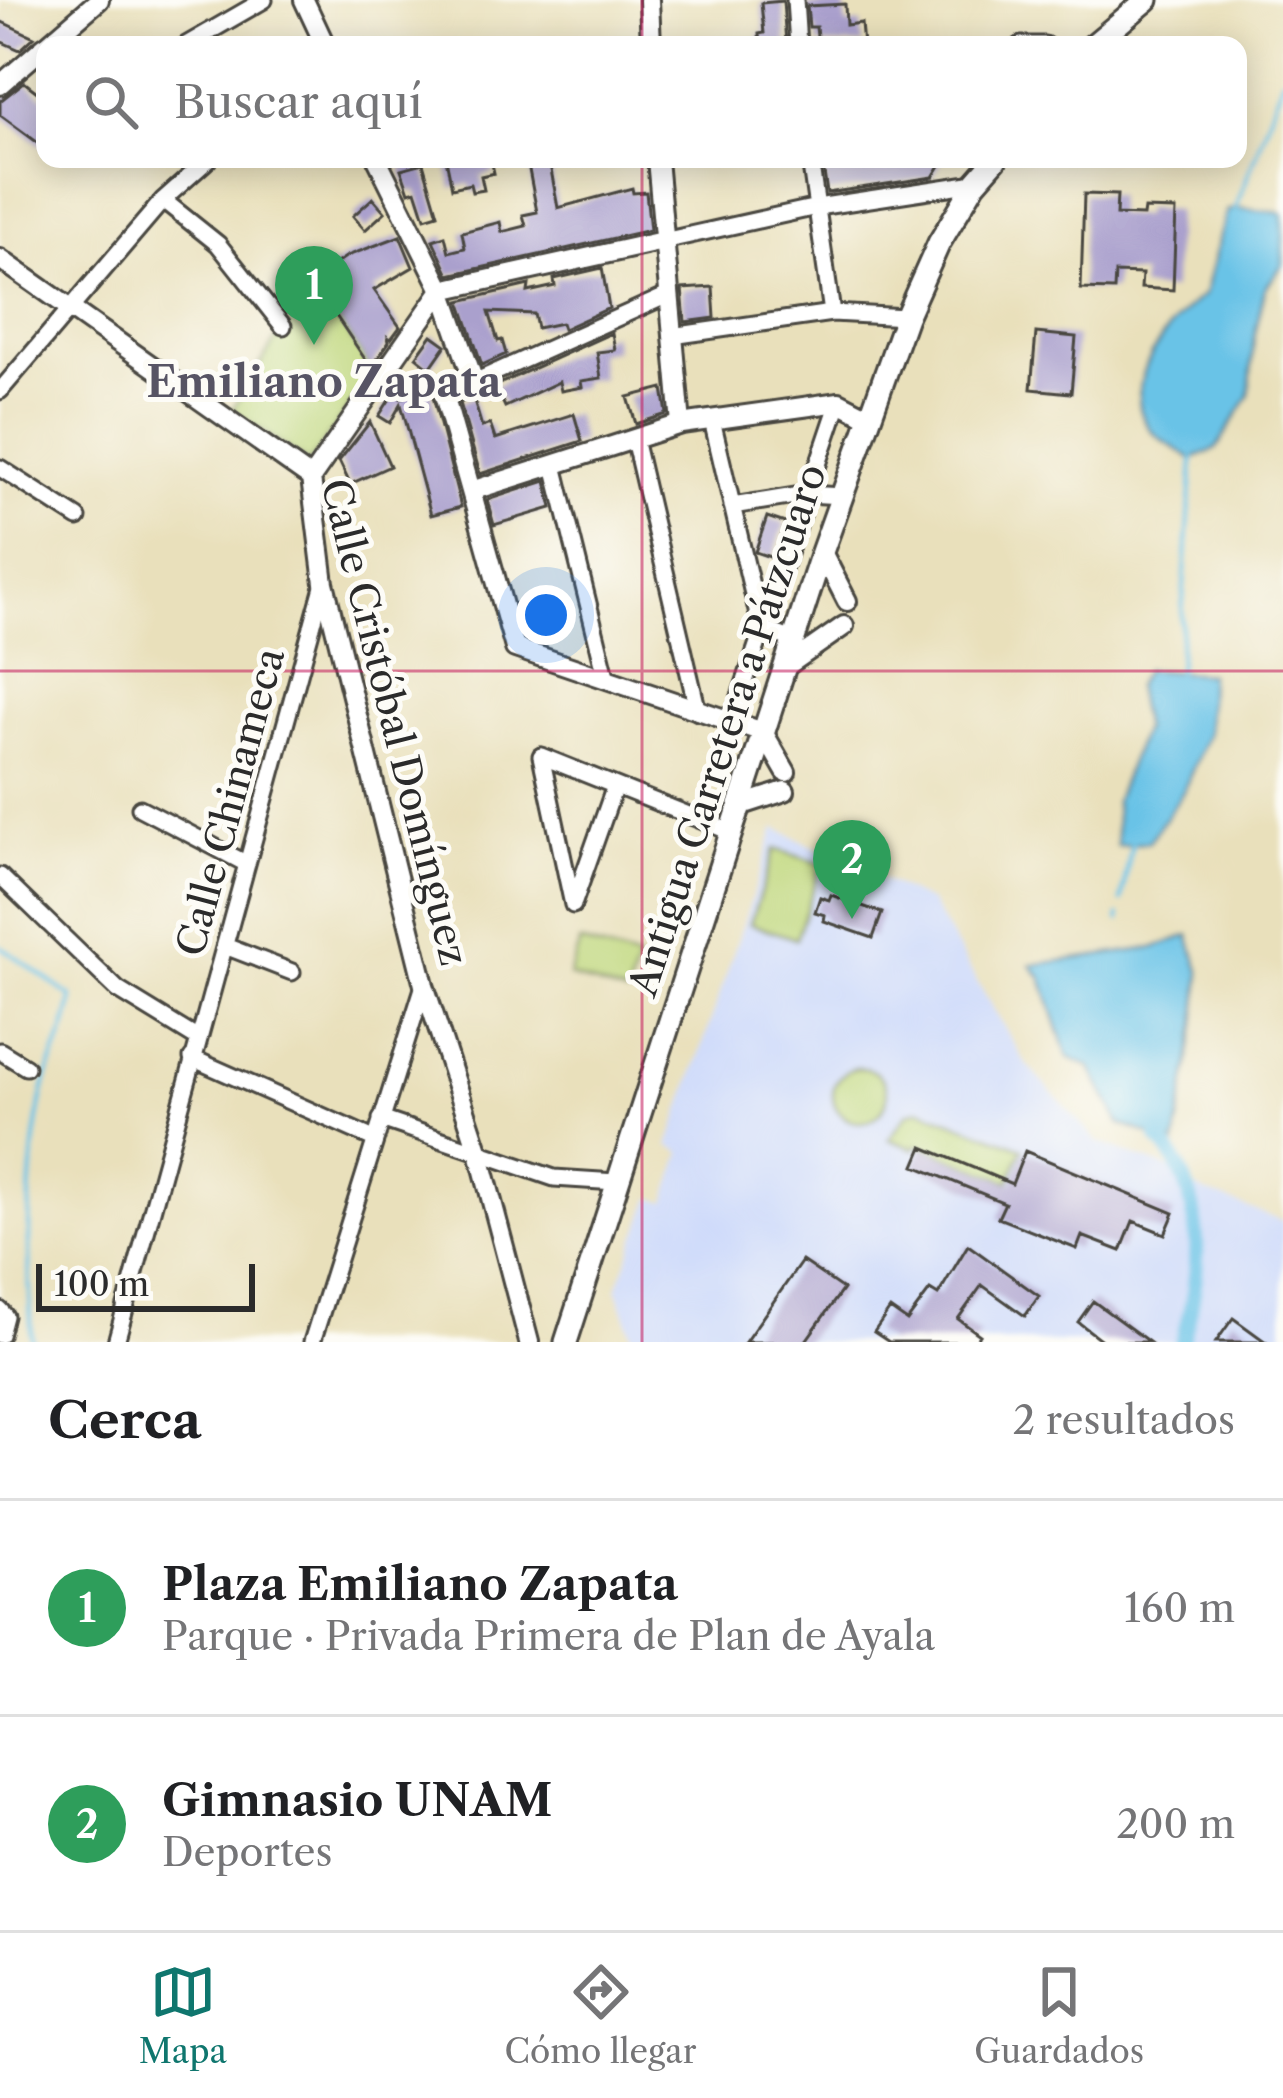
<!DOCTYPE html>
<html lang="es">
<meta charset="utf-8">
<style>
:root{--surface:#fff;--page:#f2f2f2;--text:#202124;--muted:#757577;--line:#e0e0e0;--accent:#0f766e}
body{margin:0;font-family:"Libre Caslon Text",serif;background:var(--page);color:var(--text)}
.scale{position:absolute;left:36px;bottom:30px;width:219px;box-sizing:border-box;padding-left:12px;border:6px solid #2b2b2b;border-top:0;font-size:33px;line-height:42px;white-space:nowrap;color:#2b2b2b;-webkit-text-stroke:9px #fdfcf7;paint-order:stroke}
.you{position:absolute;left:546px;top:615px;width:42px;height:42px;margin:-30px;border:9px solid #fff;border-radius:50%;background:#1a73e8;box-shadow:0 0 0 18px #1a73e833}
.badge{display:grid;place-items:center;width:78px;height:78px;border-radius:50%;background:var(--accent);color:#fff;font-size:39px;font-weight:700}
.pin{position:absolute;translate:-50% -99px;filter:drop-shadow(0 3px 6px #0008)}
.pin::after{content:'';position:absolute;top:63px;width:42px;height:36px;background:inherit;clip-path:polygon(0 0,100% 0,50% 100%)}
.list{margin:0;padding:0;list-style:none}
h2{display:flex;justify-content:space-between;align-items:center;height:156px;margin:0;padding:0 48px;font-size:51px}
h2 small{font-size:39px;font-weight:400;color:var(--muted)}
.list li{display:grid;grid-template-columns:78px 1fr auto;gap:36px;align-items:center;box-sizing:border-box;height:216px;padding:0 48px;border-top:3px solid var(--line)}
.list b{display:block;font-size:45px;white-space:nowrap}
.list p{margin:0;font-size:39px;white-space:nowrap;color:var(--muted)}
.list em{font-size:39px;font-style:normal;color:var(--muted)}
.icon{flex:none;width:66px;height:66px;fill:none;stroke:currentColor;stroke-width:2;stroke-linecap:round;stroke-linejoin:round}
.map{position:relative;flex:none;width:1283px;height:1342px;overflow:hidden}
.search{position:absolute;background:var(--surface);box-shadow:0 6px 30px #0003;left:36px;right:36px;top:36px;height:132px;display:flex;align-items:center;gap:30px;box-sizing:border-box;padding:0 42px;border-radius:24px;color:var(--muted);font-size:45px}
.sheet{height:588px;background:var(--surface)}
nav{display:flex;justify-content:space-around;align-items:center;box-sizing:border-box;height:168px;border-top:3px solid var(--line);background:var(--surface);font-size:33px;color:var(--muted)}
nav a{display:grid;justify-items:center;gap:6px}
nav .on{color:var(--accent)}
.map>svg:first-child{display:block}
</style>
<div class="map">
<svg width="1283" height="1342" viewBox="0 0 1283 1342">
<rect width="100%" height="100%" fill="#fdfcf7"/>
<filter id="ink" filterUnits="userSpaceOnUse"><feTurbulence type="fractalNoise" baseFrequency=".00833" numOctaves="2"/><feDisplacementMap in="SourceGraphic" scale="24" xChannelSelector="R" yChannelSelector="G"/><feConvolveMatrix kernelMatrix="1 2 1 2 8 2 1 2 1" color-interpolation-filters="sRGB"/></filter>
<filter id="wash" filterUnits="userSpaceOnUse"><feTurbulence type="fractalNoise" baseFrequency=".004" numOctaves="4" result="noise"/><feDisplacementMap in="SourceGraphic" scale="48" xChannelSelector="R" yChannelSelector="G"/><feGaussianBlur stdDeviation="2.7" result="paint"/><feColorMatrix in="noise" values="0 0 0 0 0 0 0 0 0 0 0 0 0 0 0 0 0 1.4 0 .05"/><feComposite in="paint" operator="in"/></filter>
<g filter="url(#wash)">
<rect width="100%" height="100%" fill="#e9e0bb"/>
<!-- built -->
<path fill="#cedafa" d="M775,828L930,902L1026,1064L1098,1142L1177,1172L1176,1181L1283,1221V1342H634L617,1288L651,1198L666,1202L682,1152L669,1146Z"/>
<!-- green -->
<path fill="#bfd77b" stroke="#758153" stroke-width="3" d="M312,281L374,373L309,463L232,410Z
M775,849L822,864L796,939L750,924Z
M580,942L638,960L627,995L569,976Z
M833 1095a27 27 0 1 1 54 0a27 27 0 1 1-54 0Z
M920,1109L1023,1148L1009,1182L923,1147L915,1145L914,1149L889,1139L908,1113Z"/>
<!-- water -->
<path fill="#69c3e7" stroke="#4a7789" stroke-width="3" d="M1236,208L1283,213V264L1265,289L1254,338L1249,396L1216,449L1193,459C1180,451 1164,443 1153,432C1113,391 1169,319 1204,295L1227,211Z
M1145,670L1209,674L1207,735L1183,792L1149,842L1117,846L1115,800L1143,729L1135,686Z
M1189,935L1201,974L1196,1026L1175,1144L1120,1124L1090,1067L1068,1057L1042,978L1031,965L1153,948Z"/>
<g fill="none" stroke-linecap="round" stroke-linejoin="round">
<!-- stream -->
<path stroke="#69c3e7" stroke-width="4.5" d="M1236,208L1283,78
M1178,672L1193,459
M1121,901L1132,844
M1119,920V916
M0,946L72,997C68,1034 50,1058 43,1093C25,1174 28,1260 32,1342"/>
<!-- canal -->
<path stroke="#69c3e7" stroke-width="15" d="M1158,1138C1208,1191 1202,1276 1182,1342"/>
</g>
<g id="blocks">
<!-- building -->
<path fill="#aaa0cd" d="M783,1L786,44L760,45L759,34L764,33L761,3Z
M845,4L846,25L861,23L863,45H818L816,27H809L807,6Z
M0,21L34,37L20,50L0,41Z
M24,82L45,98V148L0,115V101Z
M446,159H491L494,173L481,176L484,190L472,192L470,184L452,188Z
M527,159H549L558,208L632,188L633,193L646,192L650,230L449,275L433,240L445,236L449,252L465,248L462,232L500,222L502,232L526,226L523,215L537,212Z
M822,159H944L933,177L827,193Z
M423,163L438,214L425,218L416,190L409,192L401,169Z
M1084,194L1117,195L1116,215L1143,216L1144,209L1176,210L1173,290L1141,288L1142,274L1115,273L1114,290L1081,289Z
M373,198L385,212L365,230L353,216Z
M400,236L413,267L374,290L400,327L391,339L388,337L389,342L371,368L312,280L347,256Z
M602,268L609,308L563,329L561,323L537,328L534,314L489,312L498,341L502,340L506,354L482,365L460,301L529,285L528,292L555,286L554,279Z
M713,287L715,318L685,322L682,289Z
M612,333L615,350L597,352L601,378L581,381L582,387L561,391L559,382L505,407L495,386Z
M1036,333L1076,337L1071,393L1031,389Z
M432,335L446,345L430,368L416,357Z
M399,385L401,398L431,389L461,507L431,515L401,404L390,423L379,416Z
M663,388L667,414L636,424L628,397Z
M473,397L482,427L490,424L495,439L574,414L582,441L480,474L460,403Z
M370,422L390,466L350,484L339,461Z
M546,481L552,508L494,525L487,500Z
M767,517L785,523L773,558L755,552Z
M831,895L882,913L873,938L824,921L825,915L815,912L820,897L829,900Z
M923,1147L1012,1184L1025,1151L1174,1213L1165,1234L1133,1221L1121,1251L1082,1236L1077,1249L998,1218L1005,1203L915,1166Z
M968,1245L1039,1296L1025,1316L982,1285L958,1319L980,1335L975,1342H889L874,1332L890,1309L907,1321L930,1290L938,1295Z
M802,1261L843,1289L805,1342H745Z
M1093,1301L1149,1342H1104L1078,1322Z
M1233,1318L1266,1342H1216Z"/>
</g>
</g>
<g filter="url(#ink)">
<use href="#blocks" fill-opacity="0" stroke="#484641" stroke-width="3"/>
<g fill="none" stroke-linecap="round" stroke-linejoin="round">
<defs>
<path id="minor" d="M795,0L798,45
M186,45L264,0
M1021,45H1045
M810,159L832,313
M163,200L218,244L283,326
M663,241L817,207L975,183
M672,336L832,313L906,317
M474,382L668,295
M0,391L163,200L209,159
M712,420L761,628L793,640
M634,439L698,712
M554,465L607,680
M0,468L78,518
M732,506L807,494L842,496
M731,723L839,402
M541,756L731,832
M541,756L573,905
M140,808L247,864
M0,876L118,990L198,1039
M574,902L615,786
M225,946L292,972
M0,1051L26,1067
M192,1058L374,1139
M381,1119L554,1178L616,1182
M0,1310L5,1316L0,1335
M116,1342L324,583
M312,1342L424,985"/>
<path id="tertiary" d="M304,0L325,45
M649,0L651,45
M47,45L99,0
M0,85L45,46
M377,159L442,290L474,382L444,395L515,648L763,732L786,772
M657,159L681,424
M0,259L311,478L324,583L424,985L480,1156L529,1342
M311,478L442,290L663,241
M471,491L681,424L839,402L870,418
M822,552L847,601
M784,668L844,626
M739,806L785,791"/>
<path id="secondary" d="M1093,45L1147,0
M566,1342L822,552L906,317L939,243L975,183L996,159"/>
</defs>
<!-- minor casing -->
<use href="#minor" stroke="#484641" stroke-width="21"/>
<!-- tertiary casing -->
<use href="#tertiary" stroke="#484641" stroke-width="24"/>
<!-- secondary casing -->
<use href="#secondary" stroke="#484641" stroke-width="27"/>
<!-- minor -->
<use href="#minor" stroke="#fff" stroke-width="15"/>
<!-- tertiary -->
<use href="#tertiary" stroke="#fff" stroke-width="18"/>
<!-- secondary -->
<use href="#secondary" stroke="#fff" stroke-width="21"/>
</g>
</g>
<!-- grid -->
<path fill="none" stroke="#c2185b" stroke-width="3" stroke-opacity="0.55" d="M642,0V45M642,159V1342M0,671H1283"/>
<g text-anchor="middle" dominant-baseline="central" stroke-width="10" stroke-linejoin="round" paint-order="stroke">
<!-- street labels -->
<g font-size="39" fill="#2b2b2b" stroke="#fdfcf7">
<text transform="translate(395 722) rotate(76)">Calle Cristóbal Domínguez</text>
<text transform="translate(727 730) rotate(-72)">Antigua Carretera a Pátzcuaro</text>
<text transform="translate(230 802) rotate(-75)">Calle Chinameca</text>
</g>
<!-- neighbourhood labels -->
<g font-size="42" font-weight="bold" fill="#575464" stroke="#fdfcf7">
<text x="324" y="382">Emiliano Zapata</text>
</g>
</g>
</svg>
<div class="scale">100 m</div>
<div class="you"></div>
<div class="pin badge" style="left:314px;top:345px;background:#2e9e5b">1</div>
<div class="pin badge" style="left:852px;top:919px;background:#2e9e5b">2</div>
<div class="search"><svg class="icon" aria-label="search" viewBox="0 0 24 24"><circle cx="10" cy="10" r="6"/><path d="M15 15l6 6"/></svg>Buscar aquí</div>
</div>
<section class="sheet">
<h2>Cerca<small>2 resultados</small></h2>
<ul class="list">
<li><span class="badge" style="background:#2e9e5b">1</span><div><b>Plaza Emiliano Zapata</b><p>Parque · Privada Primera de Plan de Ayala</p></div><em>160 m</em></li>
<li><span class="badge" style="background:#2e9e5b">2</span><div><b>Gimnasio UNAM</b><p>Deportes</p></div><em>200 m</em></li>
</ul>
</section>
<nav>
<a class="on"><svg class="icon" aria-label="map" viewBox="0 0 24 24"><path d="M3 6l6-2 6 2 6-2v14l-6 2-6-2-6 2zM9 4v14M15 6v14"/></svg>Mapa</a>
<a><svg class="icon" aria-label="directions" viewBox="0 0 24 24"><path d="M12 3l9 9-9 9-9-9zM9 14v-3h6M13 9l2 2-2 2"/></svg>Cómo llegar</a>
<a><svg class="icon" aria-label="saved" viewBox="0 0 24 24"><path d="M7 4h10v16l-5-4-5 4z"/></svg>Guardados</a>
</nav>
